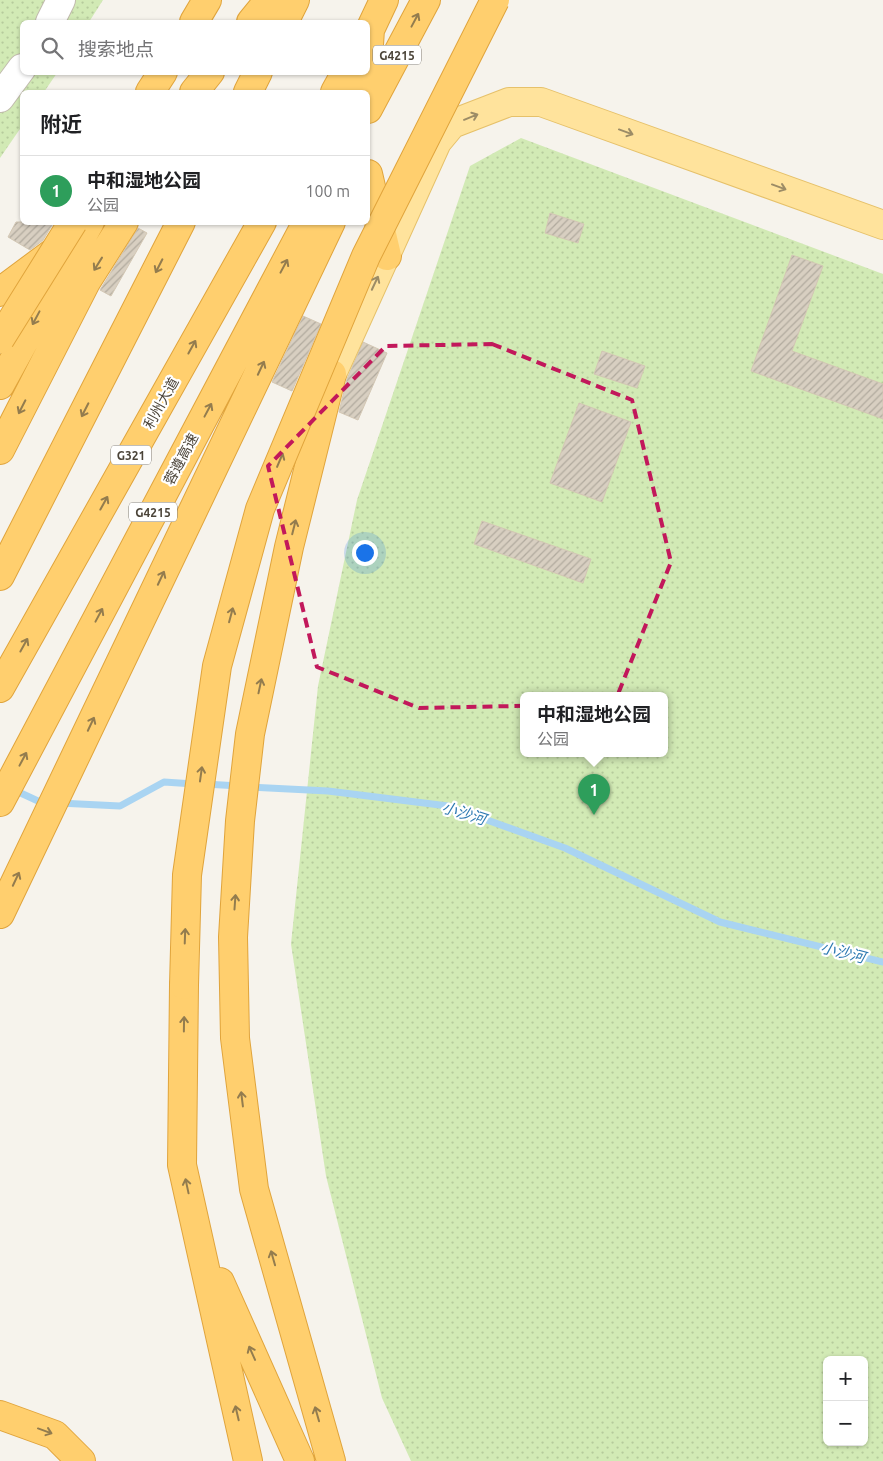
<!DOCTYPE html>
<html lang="zh">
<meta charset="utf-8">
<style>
:root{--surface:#fff;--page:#f6f6f6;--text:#202124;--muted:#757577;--line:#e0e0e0;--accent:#fc3f1d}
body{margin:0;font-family:Ubuntu,"Noto Sans SC",sans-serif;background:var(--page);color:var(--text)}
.controls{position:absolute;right:15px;bottom:15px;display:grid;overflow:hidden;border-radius:8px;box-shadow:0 1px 4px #0004}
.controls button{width:45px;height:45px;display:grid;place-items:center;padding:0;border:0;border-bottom:1px solid var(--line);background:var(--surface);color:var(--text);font:25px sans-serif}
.you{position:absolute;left:364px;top:552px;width:18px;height:18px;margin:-12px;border:4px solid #fff;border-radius:50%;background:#1a73e8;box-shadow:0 0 0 8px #1a73e833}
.badge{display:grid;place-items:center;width:32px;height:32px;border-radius:50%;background:var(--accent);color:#fff;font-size:16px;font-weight:700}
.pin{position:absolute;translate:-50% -41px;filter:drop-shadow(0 1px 2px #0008)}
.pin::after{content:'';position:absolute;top:26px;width:18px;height:15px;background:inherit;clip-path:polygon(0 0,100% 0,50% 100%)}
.popup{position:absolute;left:520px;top:692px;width:148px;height:65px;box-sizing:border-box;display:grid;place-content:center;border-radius:8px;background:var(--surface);filter:drop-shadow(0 1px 4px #0005);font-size:16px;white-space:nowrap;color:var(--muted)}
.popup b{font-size:19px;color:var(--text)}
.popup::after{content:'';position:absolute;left:50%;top:100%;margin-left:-10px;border:10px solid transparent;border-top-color:var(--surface)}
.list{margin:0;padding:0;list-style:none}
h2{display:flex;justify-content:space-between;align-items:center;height:65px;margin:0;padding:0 20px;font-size:21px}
h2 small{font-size:16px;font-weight:400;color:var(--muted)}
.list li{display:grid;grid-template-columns:32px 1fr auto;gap:15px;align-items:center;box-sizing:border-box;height:70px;padding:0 20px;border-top:1px solid var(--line)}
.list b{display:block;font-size:19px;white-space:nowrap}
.list p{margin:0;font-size:16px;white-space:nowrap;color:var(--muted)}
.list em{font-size:16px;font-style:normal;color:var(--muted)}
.icon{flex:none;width:28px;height:28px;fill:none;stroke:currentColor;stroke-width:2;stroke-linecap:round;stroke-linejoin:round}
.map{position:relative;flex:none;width:883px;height:1461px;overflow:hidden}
.search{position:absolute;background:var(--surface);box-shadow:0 1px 4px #0004;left:20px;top:20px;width:350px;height:55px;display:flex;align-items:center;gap:12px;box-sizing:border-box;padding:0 18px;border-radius:8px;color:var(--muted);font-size:19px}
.panel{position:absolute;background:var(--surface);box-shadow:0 1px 4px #0004;left:20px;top:90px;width:350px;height:135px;border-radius:8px}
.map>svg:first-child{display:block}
</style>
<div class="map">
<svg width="883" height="1461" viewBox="0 0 883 1461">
<defs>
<pattern id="park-dots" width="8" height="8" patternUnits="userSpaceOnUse" patternTransform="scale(1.25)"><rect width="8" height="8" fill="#d2eab5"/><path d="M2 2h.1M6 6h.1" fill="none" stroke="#b6ca9c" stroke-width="1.8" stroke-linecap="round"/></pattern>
<pattern id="building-hatch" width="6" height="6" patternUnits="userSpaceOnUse" patternTransform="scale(1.25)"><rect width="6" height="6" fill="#d8cfc1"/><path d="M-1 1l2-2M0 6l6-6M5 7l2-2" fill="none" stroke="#b1aa9e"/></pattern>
</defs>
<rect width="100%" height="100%" fill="#f6f3ec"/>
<!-- park -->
<path fill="url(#park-dots)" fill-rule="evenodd" d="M0,0H103L89,22H22V72L57,73L44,92H22V126L0,158Z
M521,138L883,274V1461H411L382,1398L326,1176L291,944L318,686L357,500L470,166ZM524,696H664V754H524ZM827,1360H864V1442H827Z"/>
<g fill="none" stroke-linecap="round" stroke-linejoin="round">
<!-- stream -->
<path stroke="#a9d4f2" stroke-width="7" d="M205,784L239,786
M250,787L328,791L448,806L565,848L720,922L883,962
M12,789L38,801L48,802
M59,803L120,806L164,782L194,784"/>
</g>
<!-- building -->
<path fill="url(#building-hatch)" stroke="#d3c7b4" d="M550,213L584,224L578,243L545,233Z
M16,222H54L43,240L30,250L8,237Z
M138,228L147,233L111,296L100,290Z
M792,255L823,266L792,351L883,384V419L751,371Z
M303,316L321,324L292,391L272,382Z
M363,342L387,353L358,420L339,412L347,379Z
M602,351L645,366L637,388L594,374Z
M579,403L631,422L602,502L550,483Z
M482,521L591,559L583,583L474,544Z"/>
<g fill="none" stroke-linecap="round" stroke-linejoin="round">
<defs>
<path id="minor" d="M50,22L61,0
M0,98L22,68"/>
<path id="major" d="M332,374L437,142L452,124L509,102H541L883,225"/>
<path id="highway" d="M194,22L207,0
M251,22L269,0
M284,22L295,0
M368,34L384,0
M150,92L163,72
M194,92L210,72
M248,92L258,72
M335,92L346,72
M366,92L370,29
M368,109L426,0
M368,174L387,256
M0,292L55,251
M0,385L90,222
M0,450L86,282L124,222
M0,576L181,222
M0,688L262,222
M0,802L307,222
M0,914L331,222
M184,985L182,1165L248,1461
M220,1282L300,1461
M0,1415L55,1435L81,1461
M331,1461L254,1189L235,1038L233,937L240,821L250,734L289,547L332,374"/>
</defs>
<!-- minor casing -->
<use href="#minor" stroke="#c2bbae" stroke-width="30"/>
<!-- major casing -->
<use href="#major" stroke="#e6c16a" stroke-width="30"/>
<!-- highway casing -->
<use href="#highway" stroke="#e0a43c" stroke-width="30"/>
<!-- minor -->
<use href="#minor" stroke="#fff" stroke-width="28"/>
<!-- major -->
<use href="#major" stroke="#ffe39c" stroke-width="28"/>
<!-- highway -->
<use href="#highway" stroke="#ffcf6e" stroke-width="28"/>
<defs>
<path id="highway-bridge" d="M0,339L73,222
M184,985L187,875L217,666L260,509L366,256L495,0"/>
</defs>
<!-- highway-bridge casing -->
<use href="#highway-bridge" stroke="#e0a43c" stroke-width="30" stroke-linecap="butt"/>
<!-- highway-bridge -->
<use href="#highway-bridge" stroke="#ffcf6e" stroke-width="28"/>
</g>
<!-- one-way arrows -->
<defs><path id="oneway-shaft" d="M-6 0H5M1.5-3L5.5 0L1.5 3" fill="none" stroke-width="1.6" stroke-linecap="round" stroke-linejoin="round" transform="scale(1.25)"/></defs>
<g stroke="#937c4e">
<use href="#oneway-shaft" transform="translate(415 20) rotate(-62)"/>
<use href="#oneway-shaft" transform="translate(98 264) rotate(122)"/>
<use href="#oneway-shaft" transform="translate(159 266) rotate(117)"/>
<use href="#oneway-shaft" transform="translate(284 266) rotate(-62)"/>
<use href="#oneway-shaft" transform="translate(36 318) rotate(118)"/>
<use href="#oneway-shaft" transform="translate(192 347) rotate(-61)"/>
<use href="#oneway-shaft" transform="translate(261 368) rotate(-65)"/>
<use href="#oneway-shaft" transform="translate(22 407) rotate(117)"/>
<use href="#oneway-shaft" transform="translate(85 410) rotate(117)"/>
<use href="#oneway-shaft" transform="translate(208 410) rotate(-62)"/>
<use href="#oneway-shaft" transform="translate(280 460) rotate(-67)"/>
<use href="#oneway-shaft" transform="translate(104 503) rotate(-61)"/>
<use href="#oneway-shaft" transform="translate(294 527) rotate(-76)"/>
<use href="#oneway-shaft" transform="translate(161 578) rotate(-65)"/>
<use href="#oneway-shaft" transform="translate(99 615) rotate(-62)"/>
<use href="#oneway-shaft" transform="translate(231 615) rotate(-75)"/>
<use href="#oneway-shaft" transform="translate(24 645) rotate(-61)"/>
<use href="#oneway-shaft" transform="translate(260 686) rotate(-78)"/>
<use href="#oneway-shaft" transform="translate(91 724) rotate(-65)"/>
<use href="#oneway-shaft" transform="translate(23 759) rotate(-62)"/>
<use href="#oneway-shaft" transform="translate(201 774) rotate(-82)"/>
<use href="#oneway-shaft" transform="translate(16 879) rotate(-65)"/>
<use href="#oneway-shaft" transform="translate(235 902) rotate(-86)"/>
<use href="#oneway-shaft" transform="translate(185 936) rotate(-88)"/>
<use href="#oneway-shaft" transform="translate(184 1024) rotate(-89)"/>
<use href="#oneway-shaft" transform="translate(242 1099) rotate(-97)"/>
<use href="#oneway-shaft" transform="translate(187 1186) rotate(-102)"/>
<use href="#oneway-shaft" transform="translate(273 1258) rotate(-106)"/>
<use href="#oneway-shaft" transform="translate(252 1353) rotate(-114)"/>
<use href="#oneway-shaft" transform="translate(237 1413) rotate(-103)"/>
<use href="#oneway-shaft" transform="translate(317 1414) rotate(-106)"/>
<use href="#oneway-shaft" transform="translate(45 1431) rotate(20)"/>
</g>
<g stroke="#9c8c66">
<use href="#oneway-shaft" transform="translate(471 117) rotate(-22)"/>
<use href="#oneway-shaft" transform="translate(626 132) rotate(20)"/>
<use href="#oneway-shaft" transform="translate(779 187) rotate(20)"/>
<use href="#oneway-shaft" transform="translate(375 283) rotate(-65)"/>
</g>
<!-- marked area -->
<path fill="none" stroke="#c2185b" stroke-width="4" stroke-dasharray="10 6" stroke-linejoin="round" d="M492,344L632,400L671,562L614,704L419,708L317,667L268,466L386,346Z"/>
<g text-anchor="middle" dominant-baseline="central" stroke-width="4.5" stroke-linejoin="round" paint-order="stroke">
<!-- shield labels -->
<g fill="#fff" stroke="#817c74" stroke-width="1">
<rect x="373" y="45.5" width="48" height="19" rx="4"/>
<rect x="111" y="445.5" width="40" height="19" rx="4"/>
<rect x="129" y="502.5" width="48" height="19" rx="4"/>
</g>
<g font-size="12" font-weight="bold" fill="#4b4439">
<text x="397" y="55">G4215</text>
<text x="131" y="455">G321</text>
<text x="153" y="512">G4215</text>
</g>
<!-- street labels -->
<g font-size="14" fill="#4b4439" stroke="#fff">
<text transform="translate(161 403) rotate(-61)">利州大道</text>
<text transform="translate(181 459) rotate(-62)">蓉遵高速</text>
</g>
<!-- water labels -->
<g font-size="15" font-style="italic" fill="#2e7ab2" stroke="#fff">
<text transform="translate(464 813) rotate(17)">小沙河</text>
<text transform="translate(843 952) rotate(14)">小沙河</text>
</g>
</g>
</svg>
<div class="controls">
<button>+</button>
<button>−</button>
</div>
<div class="you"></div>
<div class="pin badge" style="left:594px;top:815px;background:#2e9e5b">1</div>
<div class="popup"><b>中和湿地公园</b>公园</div>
<div class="search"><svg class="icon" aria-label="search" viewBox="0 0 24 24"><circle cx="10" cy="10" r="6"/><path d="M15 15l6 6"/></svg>搜索地点</div>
<section class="panel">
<h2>附近<small></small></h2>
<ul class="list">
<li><span class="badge" style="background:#2e9e5b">1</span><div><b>中和湿地公园</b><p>公园</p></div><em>100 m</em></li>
</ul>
</section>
</div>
